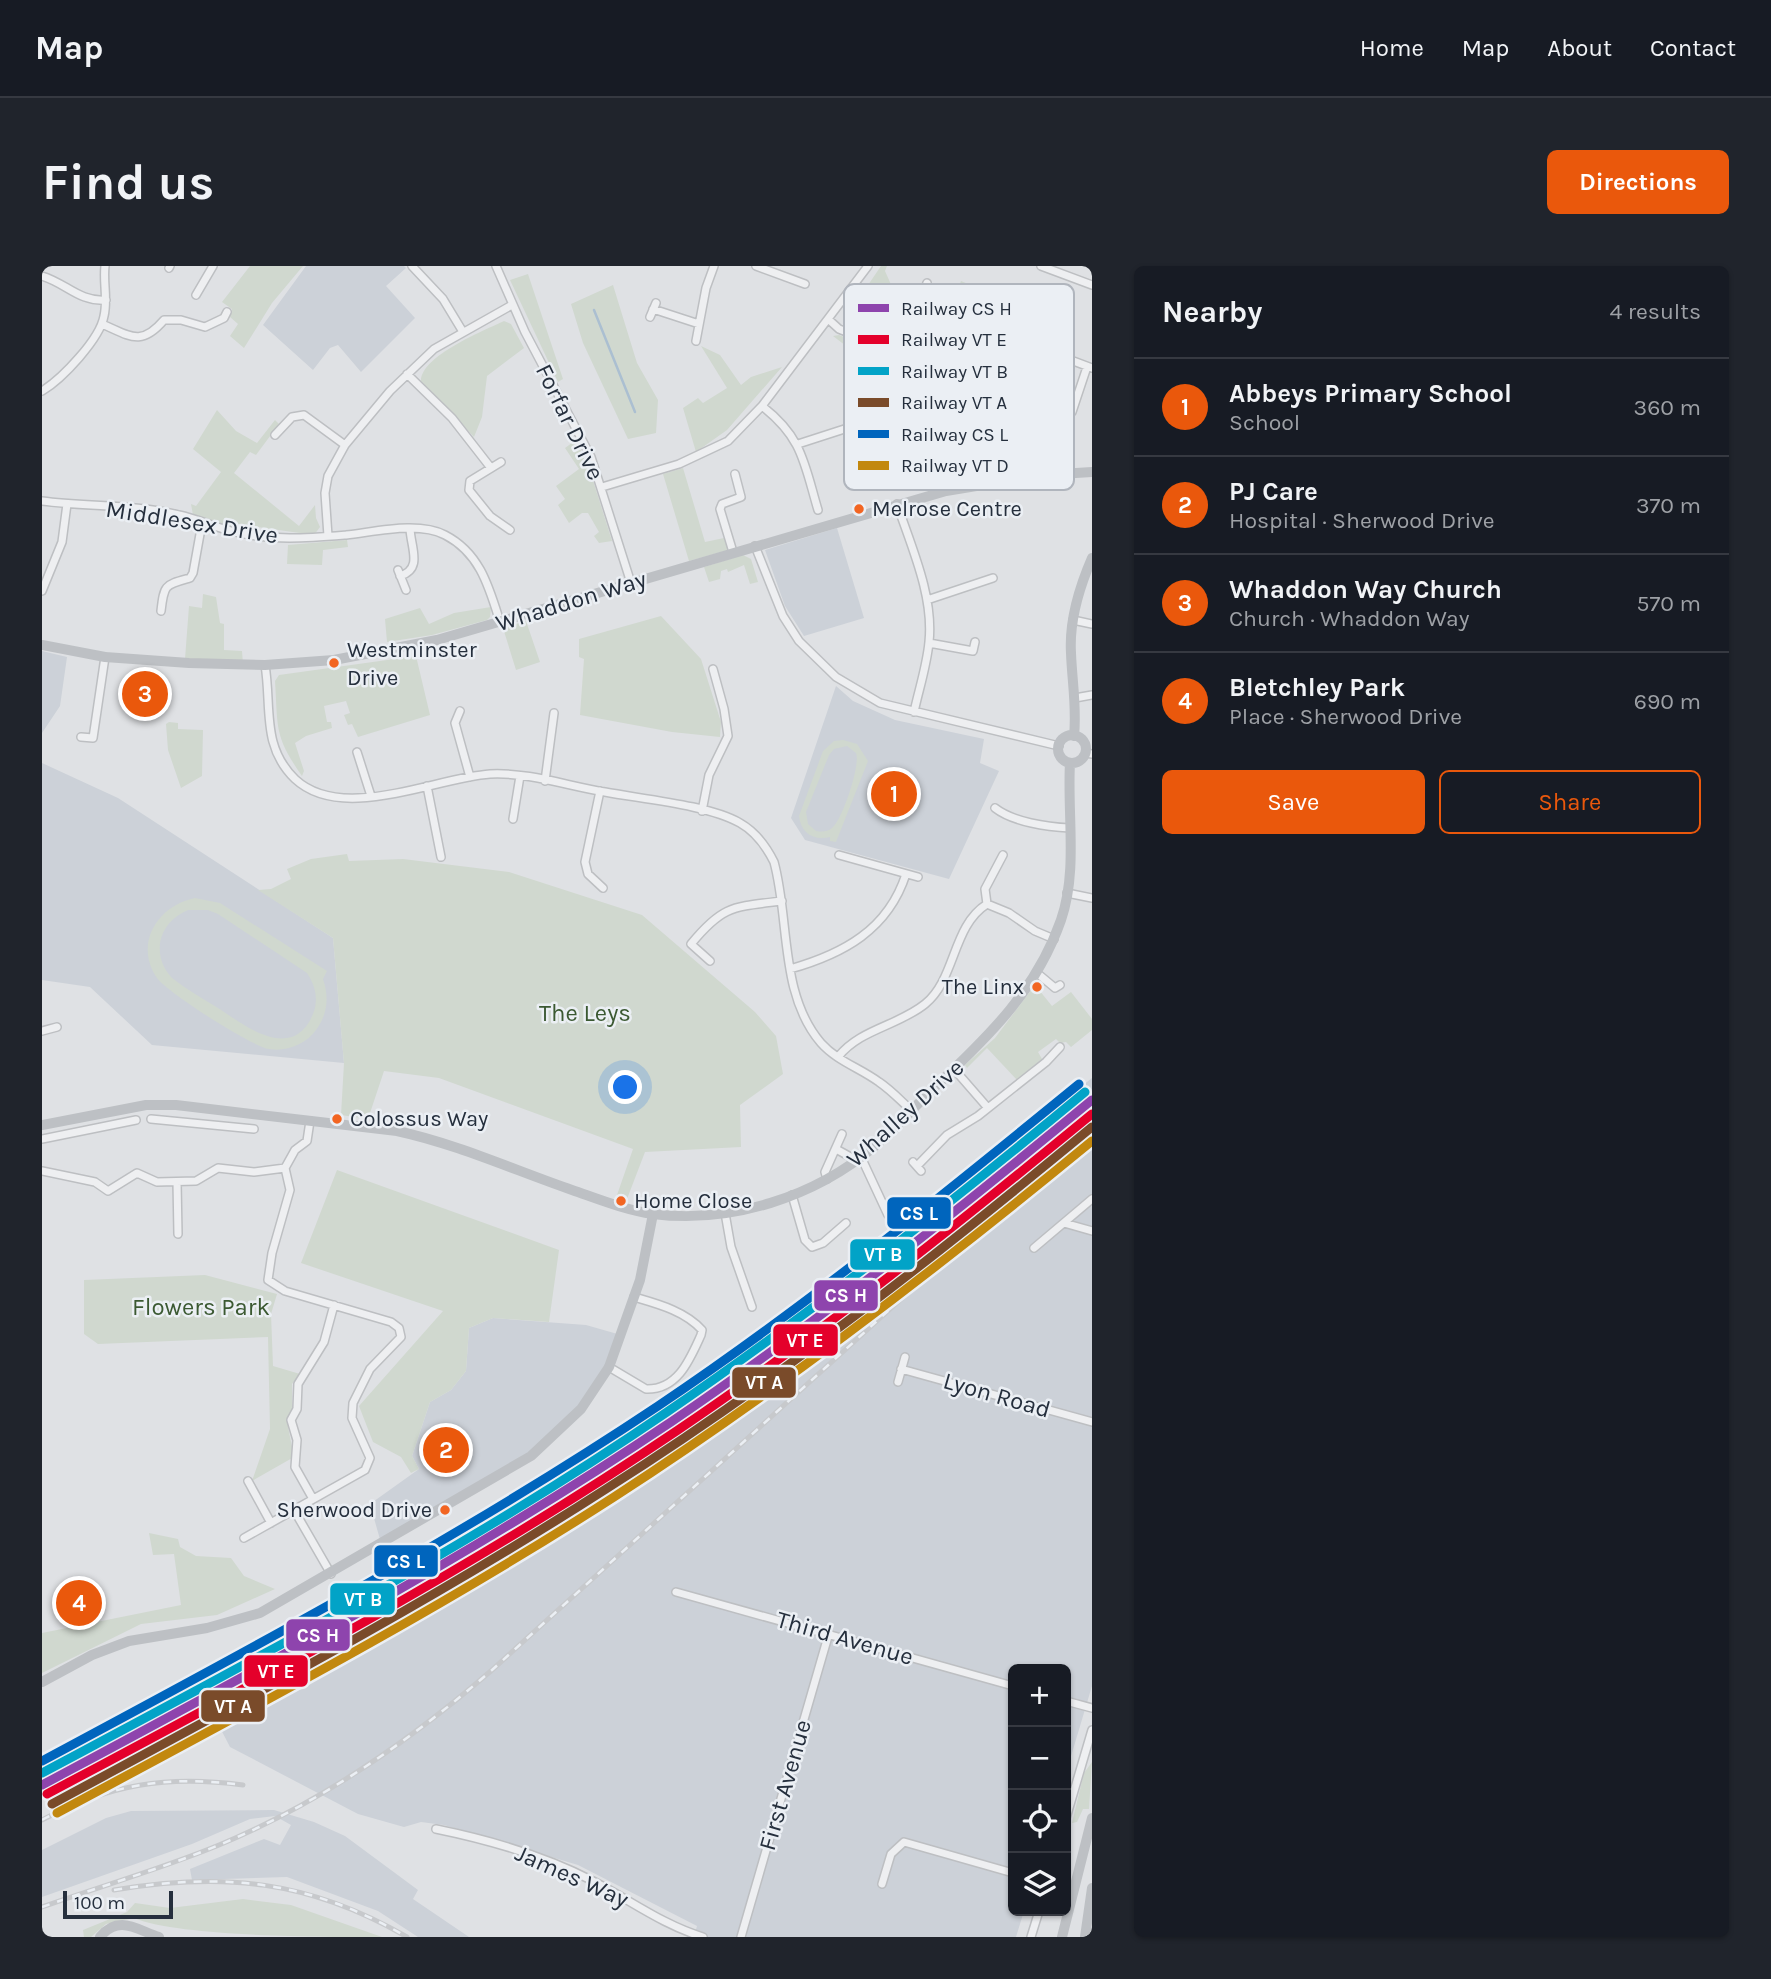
<!DOCTYPE html>
<meta charset="utf-8">
<style>
:root{--surface:#171b24;--page:#20242c;--text:#f1f3f6;--muted:#9ea1a6;--line:#363941;--accent:#ea580c}
body{margin:0;font-family:Karla,sans-serif;background:var(--page);color:var(--text)}
.controls{position:absolute;right:21px;bottom:21px;display:grid;overflow:hidden;border-radius:10px;box-shadow:0 2px 5px #0004}
.controls button{width:63px;height:63px;display:grid;place-items:center;padding:0;border:0;border-bottom:2px solid var(--line);background:var(--surface);color:var(--text);font:35px sans-serif}
.scale{position:absolute;left:21px;bottom:18px;width:110px;box-sizing:border-box;padding-left:7px;border:4px solid #252f3d;border-top:0;font-size:19px;line-height:24px;white-space:nowrap;color:#252f3d;-webkit-text-stroke:5px #ebeff4;paint-order:stroke}
.you{position:absolute;left:584px;top:822px;width:24px;height:24px;margin:-18px;border:5px solid #fff;border-radius:50%;background:#1a73e8;box-shadow:0 0 0 10px #1a73e833}
.badge{display:grid;place-items:center;width:46px;height:46px;border-radius:50%;background:var(--accent);color:#fff;font-size:23px;font-weight:700}
.pin{position:absolute;translate:-50% -50%;border:4px solid #fff;box-shadow:0 2px 7px #0006}
.list{margin:0;padding:0;list-style:none}
h2{display:flex;justify-content:space-between;align-items:center;height:91px;margin:0;padding:0 28px;font-size:30px}
h2 small{font-size:23px;font-weight:400;color:var(--muted)}
.list li{display:grid;grid-template-columns:46px 1fr auto;gap:21px;align-items:center;box-sizing:border-box;height:98px;padding:0 28px;border-top:2px solid var(--line)}
.list b{display:block;font-size:26px;white-space:nowrap}
.list p{margin:0;font-size:23px;white-space:nowrap;color:var(--muted)}
.list em{font-size:23px;font-style:normal;color:var(--muted)}
.actions{display:flex;gap:14px;padding:21px 28px}
.actions a{flex:1;padding:16px 0;border:2px solid var(--accent);border-radius:10px;text-align:center;font-size:24px;color:var(--accent)}
.actions .main{background:var(--accent);color:#fff}
.icon{flex:none;width:38px;height:38px;fill:none;stroke:currentColor;stroke-width:2;stroke-linecap:round;stroke-linejoin:round}
.map{position:relative;flex:none;width:1050px;height:1671px;overflow:hidden;border-radius:10px}
header{display:flex;align-items:center;gap:42px;box-sizing:border-box;height:98px;padding:0 35px;background:var(--surface);border-bottom:2px solid var(--line)}
header strong{font-size:33px}
nav{display:flex;gap:38px;margin-inline-start:auto;font-size:24px}
.intro{display:flex;align-items:center;justify-content:space-between;box-sizing:border-box;height:168px;padding:0 42px}
h1{margin:0;font-size:49px}
.button{padding:18px 32px;border-radius:10px;background:var(--accent);color:#fff;font-size:24px;font-weight:700}
main{display:flex;gap:42px;padding:0 42px}
aside{flex:1;background:var(--surface);border-radius:10px;box-shadow:0 2px 5px #0004}
.map>svg:first-child{display:block}
</style>
<header>
<strong>Map</strong>
<nav><a>Home</a><a>Map</a><a>About</a><a>Contact</a></nav>
</header>
<div class="intro"><h1>Find us</h1><a class="button">Directions</a></div>
<main>
<div class="map">
<svg width="1050" height="1671" viewBox="0 0 1050 1671">
<rect width="100%" height="100%" fill="#dfe1e4"/>
<!-- built -->
<path fill="#ccd1d8" d="M264,0H362L364,2L344,20L373,52L319,106L296,79L288,82L271,104L221,59Z
M795,262L822,352L762,370L743,340L723,284Z
M0,385L25,391L18,440L0,467Z
M794,420L811,435L853,454L942,473L938,497L957,505L907,613L763,574L749,552Z
M0,497L76,532L291,672L302,797L110,779L48,721L0,714Z
M1050,812V1420L1024,1507V1403H971V1645H982L974,1671H652L655,1660L536,1599L402,1559L379,1556L362,1561L316,1548L188,1481L173,1452L144,1421L355,1293L728,1075L924,913L928,917L983,876L978,869Z
M451,1052L544,1059L579,1069L539,1143L511,1172L339,1277L328,1238L377,1203L370,1190L388,1136L409,1124L424,1105L427,1062Z
M232,1544L272,1556L303,1570L376,1624L371,1633L427,1671H376L336,1645L245,1611L150,1614L148,1603L222,1573L238,1579L249,1559L233,1550L208,1553L150,1578L0,1631V1584L64,1552L89,1545Z"/>
<!-- green -->
<path fill="#d0d8cf" fill-rule="evenodd" d="M208,0H261L230,37L202,82L188,70L196,58L188,51L190,43L180,36Z
M839,0H845L843,5L851,23L847,42L868,51L866,54L808,31L816,21L822,25Z
M486,8L521,113L516,116L468,14Z
M919,15L938,23L898,127L919,135L916,142L875,127Z
M571,19L595,97L616,134L614,167L586,173L541,77L529,38Z
M462,55L469,58L482,82L445,110L440,151L432,171L379,115C379,90 441,65 462,55Z
M797,69L849,90L842,109L791,70Z
M659,80L678,89L699,119L709,111L740,101L685,164L654,186L641,142L656,132L661,137L685,122Z
M175,144L194,165L215,177L233,154L237,158L214,189L208,186L192,207L257,260L273,239L274,252L278,261L272,269L195,258L188,261L151,249L149,238L154,240L179,206L151,183Z
M534,174L548,205L570,275L557,277L552,270L557,266L546,247H540L527,257L516,239L523,233L514,220L537,203L523,182Z
M641,202L663,276L682,272L686,284L647,295L621,208Z
M305,274L306,281L281,284L280,299L245,298L246,279Z
M701,289L709,293L716,316L708,318L702,299L686,306L685,303L679,305L678,313L667,316L662,301Z
M161,328L174,331L178,357L182,358V384L200,385L201,398L143,393L147,340L160,342Z
M449,341L448,351L445,354L390,369L345,376L343,353L378,342L387,358L412,347Z
M619,350L659,393L679,456L678,471L630,466L538,449L542,393L537,391V373Z
M484,355L498,396L474,404L461,362Z
M374,390L388,449L316,471L310,458L306,459L302,449L308,447L304,435L282,440L285,456H289L290,462L264,470L253,477L262,505L260,510C232,470 236,462 233,415L237,409Z
M127,456L136,457V463L161,464L160,510L139,522L126,484L124,458Z
M801,474L815,478L826,495L794,576L788,575V571C771,575 759,567 757,550L781,485L792,475ZM805,480L814,487C819,498 800,555 790,562C785,566 780,566 774,565L766,558L764,546L787,489L792,483Z
M305,588L307,595L361,593L467,606L600,649L713,746L734,770L741,808L698,839L699,881L603,886L585,933L575,929L591,883L397,812L342,805L326,853L299,849L302,797L291,672L216,624L229,623L249,613L245,603L269,593Z
M153,632L178,637L285,705L281,713C287,730 286,748 274,764C264,778 245,786 227,783C209,780 126,727 115,712C91,677 117,639 153,632ZM146,644H166L176,648L265,707C273,719 277,733 271,748C251,797 203,760 176,742C160,732 144,723 130,712C108,688 117,656 146,644Z
M993,719L1010,740L1029,726L1050,753V764L1029,781L1024,776L1018,777L1014,773L996,786L1000,793L975,814L945,782L925,802L923,799L953,772Z
M295,904L517,984L507,1056L451,1052L427,1062L424,1105L409,1124L388,1136L370,1190L377,1203L369,1207L359,1191L331,1176L317,1140L401,1045L259,997Z
M163,1009L235,1028L229,1048L231,1100L258,1108L250,1118V1143L246,1161L252,1191L210,1215L228,1163L226,1071L56,1078L42,1068V1014Z
M107,1267L136,1273L138,1281L154,1290L189,1292L202,1310L233,1323L175,1349L99,1358L0,1407V1367L139,1339L132,1288L111,1289Z
M1050,1496L1047,1543H1041L1035,1556L1030,1557L1042,1507Z
M201,1633L249,1639L340,1671C281,1671 138,1671 92,1652L64,1658L49,1671H42L41,1664L85,1646L93,1637L128,1642Z"/>
<g fill="none" stroke-linecap="round" stroke-linejoin="round">
<!-- stream -->
<path stroke="#abbfd1" stroke-width="2.5" d="M552,44L593,146"/>
<defs>
<path id="street" d="M370,0L401,33L421,66
M454,0L483,66L549,191L589,317
M714,0L763,18
M999,0L1050,19
M127,2L128,0
M0,10C24,17 37,36 64,34
M154,29L171,0
M611,43L657,58
M608,51L614,37
M786,53L797,63L858,87
M60,58C88,70 99,81 122,54H139L163,61L182,52L185,46
M957,67L1050,102
M654,75L664,22L672,0
M365,108L410,152L449,202
M0,125C20,113 58,73 62,50C66,33 61,17 63,0
M720,140C761,172 762,197 776,244
M924,147L967,39
M1016,156L1030,146L1045,101
M874,160L863,163L851,112L885,17
M233,169L250,151L262,149L303,179
M756,178L821,157L818,143
M459,196L428,215L427,224L448,250L468,264
M560,221L637,198L686,175L720,140L826,0
M0,235C45,241 93,238 137,249C156,253 174,262 193,266C230,275 266,272 304,269C333,266 376,255 403,269C438,287 447,321 458,356
M855,238C869,280 892,330 887,376C885,399 877,423 872,446
M286,270L283,227L286,210L303,179L348,125L392,83L470,39
M713,280L741,350L757,375L794,411L838,437L1017,480
M691,286L678,243L680,238L699,231L693,208
M356,304L364,324
M358,310C381,303 369,282 368,263
M0,325L20,276L25,238
M885,334L951,312
M119,345C122,318 123,319 148,312L151,307L160,257
M1031,354L1050,358
M887,377L931,385L933,376
M223,399C230,441 219,480 253,513C300,557 392,512 448,508C486,506 526,520 563,526C600,533 667,539 698,557C714,566 724,580 732,596C748,654 737,728 779,777C795,795 818,802 837,816C849,824 859,835 869,844
M1033,432L1050,429
M418,445L413,457L428,511
M39,471L51,472L63,391
M315,486L329,530
M1044,487L1050,488
M503,515L512,447
M385,520L399,591
M558,525L543,596L546,608L561,622
M953,542C971,556 1005,561 1028,562
M660,545L667,509L686,470L682,443L671,403
M471,553L478,510
M797,589L876,611
M961,589L943,623L945,638L967,647L993,665L1012,673
M1025,627L1050,632
M668,695L649,678C681,639 691,641 740,635
M748,703C801,688 846,664 864,608
M995,707L1013,722L1018,719
M0,765L15,761
M796,791C818,763 856,760 883,738C914,713 910,660 945,638
M912,803L946,842
M109,853L212,863
M0,873L94,854
M794,883L814,894
M819,891L846,949
M871,896L879,905
M875,900L905,869L936,850L1004,796L1018,781
M0,905L53,916L66,925L95,907L115,916L154,915L176,902L212,906L243,902L253,884L265,875L268,855
M785,913L783,906L800,868
M135,916L136,968
M750,929L763,974L770,981L781,977L804,957
M683,947L689,981L710,1041
M1022,957L1050,965
M992,982L1050,933
M567,1101L604,1123C636,1124 648,1093 659,1069L660,1064C643,1045 616,1038 592,1031
M859,1103L1050,1156
M856,1116L863,1091
M206,1215L229,1257
M271,1233L253,1201L255,1174L249,1154L255,1143L256,1118L282,1076L292,1039
M252,1244L289,1308
M202,1272L323,1204L328,1192L310,1152L311,1137L328,1103L359,1071L357,1062L349,1056L243,1025L226,1014L230,987L248,924L243,902
M634,1326L971,1420
M1024,1435L1050,1442
M1024,1552L1050,1464
M394,1563C448,1574 501,1589 551,1615C588,1634 621,1659 661,1671
M840,1618L849,1588L862,1576L971,1607
M699,1671L787,1367
M989,1671L997,1645"/>
</defs>
<!-- street casing -->
<use href="#street" stroke="#bdbfc2" stroke-width="10"/>
<!-- street -->
<use href="#street" stroke="#eeeff1" stroke-width="7"/>
<!-- secondary -->
<path stroke="#bdc0c4" stroke-width="10" d="M0,379L63,391L147,397L223,399L292,394L395,374L904,225L1002,209L1050,206
M1016 483a14 14 0 1 1 28 0a14 14 0 1 1-28 0Z
M1032,470C1035,442 1030,415 1029,387C1027,354 1037,322 1050,292
M0,859L104,839H134L355,865C415,878 472,904 530,924C556,933 583,944 611,948C689,958 773,931 833,880C855,861 875,838 897,817C948,769 995,723 1019,654C1036,605 1025,548 1028,497
M0,1416L50,1389L87,1375L165,1362L218,1347L489,1190L539,1143L567,1101L598,1014L611,948
M58,1671C77,1648 95,1664 117,1671
M1020,1671L1050,1552
M1043,1671L1050,1622"/>
<defs>
<path id="rail" d="M683,1144L749,1110L788,1085
M0,1554C68,1518 125,1509 201,1519
M72,1624C182,1606 267,1614 365,1671
M0,1641C59,1620 119,1603 177,1579C278,1537 367,1476 450,1404L1050,860"/>
</defs>
<!-- rail casing -->
<use href="#rail" stroke="#c7c9cc" stroke-width="5"/>
<!-- rail -->
<use href="#rail" stroke="#ebeff4" stroke-width="2.5" stroke-dasharray="8" stroke-linecap="butt"/>
<defs>
<path id="rail-1" d="M0,1519C213,1405 428,1291 629,1156C775,1057 914,946 1050,834"/>
<path id="rail-2" d="M5,1528C219,1414 435,1300 636,1164C780,1067 916,958 1050,848"/>
<path id="rail-3" d="M0,1507C212,1394 426,1282 625,1146C770,1047 908,938 1043,826"/>
<path id="rail-4" d="M10,1538C197,1437 385,1338 564,1223C735,1115 894,990 1050,861"/>
<path id="rail-5" d="M0,1495C209,1383 418,1272 616,1140C762,1042 900,930 1037,818"/>
<path id="rail-6" d="M15,1547C203,1446 392,1347 572,1231C739,1123 897,1001 1050,875"/>
</defs>
<!-- rail-1 casing -->
<use href="#rail-1" stroke="#ebeff4" stroke-width="14"/>
<!-- rail-2 casing -->
<use href="#rail-2" stroke="#ebeff4" stroke-width="14"/>
<!-- rail-3 casing -->
<use href="#rail-3" stroke="#ebeff4" stroke-width="14"/>
<!-- rail-4 casing -->
<use href="#rail-4" stroke="#ebeff4" stroke-width="14"/>
<!-- rail-5 casing -->
<use href="#rail-5" stroke="#ebeff4" stroke-width="14"/>
<!-- rail-6 casing -->
<use href="#rail-6" stroke="#ebeff4" stroke-width="14"/>
<!-- rail-1 -->
<use href="#rail-1" stroke="#8e44ad" stroke-width="9"/>
<!-- rail-2 -->
<use href="#rail-2" stroke="#e4002b" stroke-width="9"/>
<!-- rail-3 -->
<use href="#rail-3" stroke="#02a3c7" stroke-width="9"/>
<!-- rail-4 -->
<use href="#rail-4" stroke="#7a4b2a" stroke-width="9"/>
<!-- rail-5 -->
<use href="#rail-5" stroke="#0065bd" stroke-width="9"/>
<!-- rail-6 -->
<use href="#rail-6" stroke="#c2880f" stroke-width="9"/>
</g>
<!-- markers -->
<g fill="#f26522" stroke="#ebeff4" stroke-width="2.5">
<circle cx="817" cy="243" r="6"/>
<circle cx="292" cy="397" r="6"/>
<circle cx="995" cy="721" r="6"/>
<circle cx="295" cy="853" r="6"/>
<circle cx="579" cy="935" r="6"/>
<circle cx="403" cy="1244" r="6"/>
</g>
<g text-anchor="middle" dominant-baseline="central" stroke-width="5" stroke-linejoin="round" paint-order="stroke">
<!-- bus labels -->
<g font-size="22" fill="#252f3d" stroke="#ebeff4" text-anchor="start">
<text x="830" y="243">Melrose Centre</text>
<text x="305" y="384">Westminster<tspan x="305" dy="28">Drive</tspan></text>
<text x="982" y="721" text-anchor="end">The Linx</text>
<text x="308" y="853">Colossus Way</text>
<text x="592" y="935">Home Close</text>
<text x="390" y="1244" text-anchor="end">Sherwood Drive</text>
</g>
<!-- street labels -->
<g font-size="24" fill="#252f3d" stroke="#ebeff4">
<text transform="translate(528 156) rotate(64)">Forfar Drive</text>
<text transform="translate(150 256) rotate(9)">Middlesex Drive</text>
<text transform="translate(529 335) rotate(-17)">Whaddon Way</text>
<text transform="translate(863 847) rotate(-42)">Whalley Drive</text>
<text transform="translate(955 1129) rotate(16)">Lyon Road</text>
<text transform="translate(803 1372) rotate(16)">Third Avenue</text>
<text transform="translate(743 1519) rotate(-74)">First Avenue</text>
<text transform="translate(530 1610) rotate(24)">James Way</text>
</g>
<!-- park labels -->
<g font-size="24" fill="#3b5932" stroke="#ebeff4">
<text x="543" y="747">The Leys</text>
<text x="159" y="1041">Flowers Park</text>
</g>
</g>
<!-- legend -->
<rect x="802" y="18" width="230" height="206" rx="10" fill="#ebeff4" stroke="#b0b5bd" stroke-width="2"/>
<rect x="816" y="38" width="31" height="8" fill="#8e44ad"/>
<rect x="816" y="69" width="31" height="9" fill="#e4002b"/>
<rect x="816" y="101" width="31" height="8" fill="#02a3c7"/>
<rect x="816" y="132" width="31" height="9" fill="#7a4b2a"/>
<rect x="816" y="164" width="31" height="8" fill="#0065bd"/>
<rect x="816" y="195" width="31" height="9" fill="#c2880f"/>
<g font-size="19" fill="#252f3d">
<text x="859" y="49">Railway CS H</text>
<text x="859" y="80">Railway VT E</text>
<text x="859" y="112">Railway VT B</text>
<text x="859" y="143">Railway VT A</text>
<text x="859" y="175">Railway CS L</text>
<text x="859" y="206">Railway VT D</text>
</g>
<g stroke="#ebeff4" stroke-width="2.5">
<rect x="844" y="930" width="66" height="34" rx="7" fill="#0065bd"/>
<rect x="807" y="972" width="67" height="33" rx="7" fill="#02a3c7"/>
<rect x="771" y="1013" width="66" height="33" rx="7" fill="#8e44ad"/>
<rect x="730" y="1057" width="67" height="34" rx="7" fill="#e4002b"/>
<rect x="689" y="1100" width="66" height="33" rx="7" fill="#7a4b2a"/>
<rect x="331" y="1278" width="66" height="34" rx="7" fill="#0065bd"/>
<rect x="287" y="1316" width="67" height="34" rx="7" fill="#02a3c7"/>
<rect x="243" y="1352" width="66" height="34" rx="7" fill="#8e44ad"/>
<rect x="201" y="1388" width="66" height="34" rx="7" fill="#e4002b"/>
<rect x="158" y="1423" width="66" height="34" rx="7" fill="#7a4b2a"/>
</g>
<g font-size="19" text-anchor="middle" font-weight="bold" fill="#fff">
<text x="877" y="954">CS L</text>
<text x="841" y="995">VT B</text>
<text x="804" y="1036">CS H</text>
<text x="763" y="1081">VT E</text>
<text x="722" y="1123">VT A</text>
<text x="364" y="1302">CS L</text>
<text x="321" y="1340">VT B</text>
<text x="276" y="1376">CS H</text>
<text x="234" y="1412">VT E</text>
<text x="191" y="1447">VT A</text>
</g>
</svg>
<div class="controls">
<button>+</button>
<button>−</button>
<button><svg class="icon" aria-label="locate" viewBox="0 0 24 24"><circle cx="12" cy="12" r="6"/><path d="M12 2v4M12 18v4M2 12h4M18 12h4"/></svg></button>
<button><svg class="icon" aria-label="layers" viewBox="0 0 24 24"><path d="M12 4l9 5-9 5-9-5zM3 14l9 5 9-5"/></svg></button>
</div>
<div class="scale">100 m</div>
<div class="you"></div>
<div class="pin badge" style="left:852px;top:528px">1</div>
<div class="pin badge" style="left:404px;top:1184px">2</div>
<div class="pin badge" style="left:103px;top:428px">3</div>
<div class="pin badge" style="left:37px;top:1337px">4</div>
</div>
<aside>
<h2>Nearby<small>4 results</small></h2>
<ul class="list">
<li><span class="badge">1</span><div><b>Abbeys Primary School</b><p>School</p></div><em>360 m</em></li>
<li><span class="badge">2</span><div><b>PJ Care</b><p>Hospital · Sherwood Drive</p></div><em>370 m</em></li>
<li><span class="badge">3</span><div><b>Whaddon Way Church</b><p>Church · Whaddon Way</p></div><em>570 m</em></li>
<li><span class="badge">4</span><div><b>Bletchley Park</b><p>Place · Sherwood Drive</p></div><em>690 m</em></li>
</ul>
<div class="actions"><a class="main">Save</a><a>Share</a></div>
</aside>
</main>
